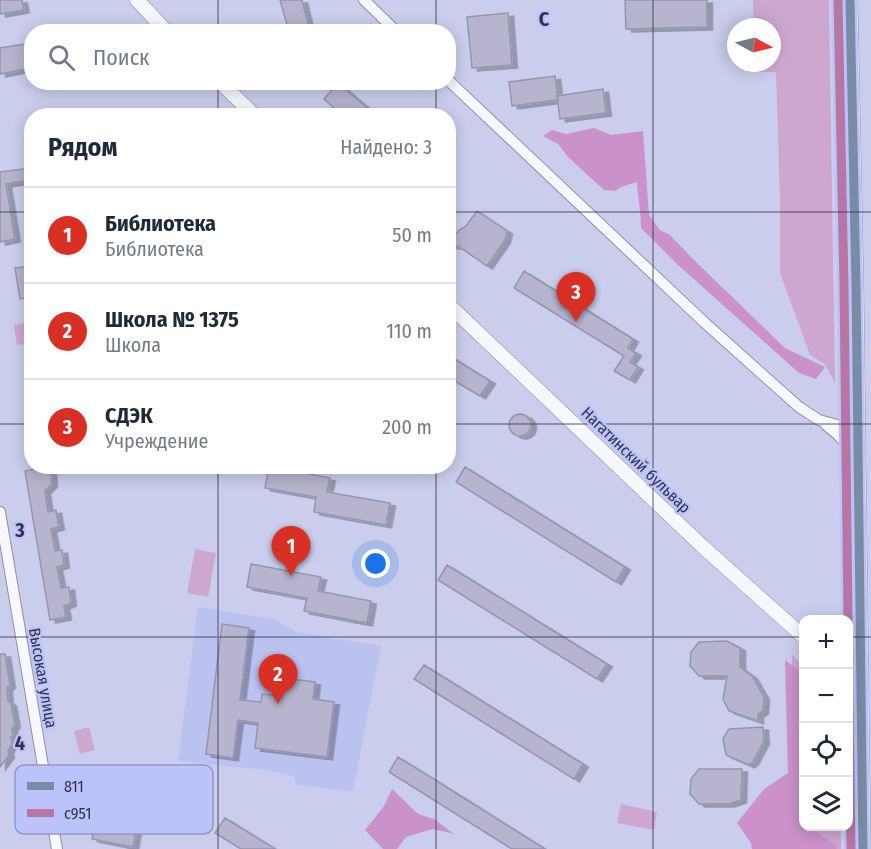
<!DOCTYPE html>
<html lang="ru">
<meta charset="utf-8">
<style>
:root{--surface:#fff;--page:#f6f6f7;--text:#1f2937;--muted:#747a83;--line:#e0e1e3;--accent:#d93025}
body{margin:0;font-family:"Fira Sans Condensed",sans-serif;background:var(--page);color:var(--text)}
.controls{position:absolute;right:18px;bottom:18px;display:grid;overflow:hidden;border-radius:12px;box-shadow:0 3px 15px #0003}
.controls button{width:54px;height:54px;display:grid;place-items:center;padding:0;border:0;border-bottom:2px solid var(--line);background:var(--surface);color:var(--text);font:30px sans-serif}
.compass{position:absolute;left:727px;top:18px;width:54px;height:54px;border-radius:50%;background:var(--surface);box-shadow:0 3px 15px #0003;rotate:97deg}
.you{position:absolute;left:376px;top:564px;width:21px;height:21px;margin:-15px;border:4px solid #fff;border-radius:50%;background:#1a73e8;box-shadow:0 0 0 9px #1a73e833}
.badge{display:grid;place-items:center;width:39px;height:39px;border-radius:50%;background:var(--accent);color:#fff;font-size:20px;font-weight:700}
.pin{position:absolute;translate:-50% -50px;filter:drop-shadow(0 2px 3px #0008)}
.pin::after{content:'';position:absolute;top:32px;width:21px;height:18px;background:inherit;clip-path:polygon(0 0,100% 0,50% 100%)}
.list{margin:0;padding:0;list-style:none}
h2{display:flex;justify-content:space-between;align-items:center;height:78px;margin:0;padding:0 24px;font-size:26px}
h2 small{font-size:20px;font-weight:400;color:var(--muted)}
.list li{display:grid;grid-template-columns:39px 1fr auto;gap:18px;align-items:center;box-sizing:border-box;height:96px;padding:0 24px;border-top:2px solid var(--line)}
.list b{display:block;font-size:22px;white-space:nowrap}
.list p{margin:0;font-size:20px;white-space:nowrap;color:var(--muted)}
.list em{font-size:20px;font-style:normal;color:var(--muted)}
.icon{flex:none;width:33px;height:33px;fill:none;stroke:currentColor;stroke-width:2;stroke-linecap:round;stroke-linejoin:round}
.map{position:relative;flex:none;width:871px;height:849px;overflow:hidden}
.search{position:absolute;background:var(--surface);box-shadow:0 3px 15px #0003;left:24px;top:24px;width:432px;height:66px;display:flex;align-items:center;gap:15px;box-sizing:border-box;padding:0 21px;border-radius:24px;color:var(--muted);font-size:22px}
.panel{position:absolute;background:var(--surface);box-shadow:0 3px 15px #0003;left:24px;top:108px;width:432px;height:366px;border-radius:24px}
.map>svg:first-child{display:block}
</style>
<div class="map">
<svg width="871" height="849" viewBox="0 0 871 849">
<defs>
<filter id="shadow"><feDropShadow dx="5.5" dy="3" stdDeviation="0" flood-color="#0004"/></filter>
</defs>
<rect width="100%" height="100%" fill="#caceec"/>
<!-- built -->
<path fill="#bcc2f0" d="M198,607L273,619L297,632L381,646L353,791L297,785L294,776L266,770L178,761Z"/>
<!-- green -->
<path fill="#cea7d1" d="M753,0H829L835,383L825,364L810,355L780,273V201L776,72H747V63H772V27H754Z
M31,322V343L17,345L14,325Z
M195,549L216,553L208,597L187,593Z
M792,654L803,666L804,826L841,827V849H783L794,812Z
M89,727L95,750L80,754L74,731Z
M621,804L657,812L654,830L617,823Z"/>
<!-- forest -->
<path fill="#cb92ca" d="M594,128L611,135L643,131L649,215L660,230L670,235L694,260L785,348L825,367L816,379L799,373L678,265L641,228C641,212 638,198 637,182L621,187L615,191L604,190L568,157L558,144L543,136L552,130L566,134Z
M785,660L803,674L804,826L813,827L815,832L836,845L837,849H752L751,843L737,823L764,789L788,773Z
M392,789L418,814L434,819L454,834L433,829L406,837L397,849H383L365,830L384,806Z"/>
<!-- building -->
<path fill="#b6b4ce" stroke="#9695ad" stroke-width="1.5" filter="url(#shadow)" d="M0,0H22L24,10L0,14Z
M280,0H302L310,32H289Z
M625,0H707V27L626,29Z
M508,13L512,65L472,68L467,17Z
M32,43V68L0,74V48Z
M555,76L558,100L512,106L509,82Z
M338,83L366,107L359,116H343L324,99Z
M603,89L606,113L560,119L557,96Z
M32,168V180L6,184L15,239L0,242V172Z
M477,211L507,231L505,240L487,266L458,246H452L450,243V239L452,237L456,234L459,230L466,226Z
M32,266V297L20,299L15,268Z
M524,271L633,339L628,348L636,353L630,362L638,367L630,380L614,371L624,356L514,288Z
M448,355L490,381L480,396L448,377Z
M509 425a11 11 0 1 1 22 0a11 11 0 1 1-22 0Z
M269,466L330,478L327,492L390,503L386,525L314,512L316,497L265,488Z
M45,467L51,470L52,484L45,491L48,512L56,510L59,527L51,529L55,551L62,550L64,565L57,567L61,588L69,587L71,603L64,606L66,617L50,620L25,471Z
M465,467L625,567L616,582L456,482Z
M251,564L321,577L318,591L371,601L367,623L304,611L307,598L247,587Z
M447,565L607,664L597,679L438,580Z
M222,624L249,628L240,700L261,702L262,694L282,696L284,678L315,682L313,699L334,702L327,757L255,748L258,723L238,720L233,758L206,754Z
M727,641L740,648V667L752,676L764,697L763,711L758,714V721L729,711L723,699L727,676H699L690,666L691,652L699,642Z
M0,654H5L10,685L7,688L8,701L11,703L15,725L12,728L13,737H11L12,743L8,751L9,755L0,767Z
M424,665L583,764L574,779L414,679Z
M763,727L764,741L753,762L749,765L726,755L723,739L729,729Z
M398,757L467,800L545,849H512L389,772Z
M699,769H742L741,800L729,804H699L690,794L691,779Z
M96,818L137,825L133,847L92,839Z
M225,818L275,849H241L215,833Z"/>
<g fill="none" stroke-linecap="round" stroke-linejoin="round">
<defs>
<path id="minor" d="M364,0L397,32
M448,80L705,323L799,407L819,420L837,425L857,426
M826,425L837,434L858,457
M0,512L57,849"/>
<path id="tertiary" d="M137,0L167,32
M220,82L255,116
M448,304L702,546L804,637
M848,665L861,664
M848,677L861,688"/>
<path id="secondary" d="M850,0L856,286L863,849"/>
</defs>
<!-- minor casing -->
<use href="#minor" stroke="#8e90a9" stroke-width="12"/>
<!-- tertiary casing -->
<use href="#tertiary" stroke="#8e90a9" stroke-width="15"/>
<!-- secondary casing -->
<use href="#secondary" stroke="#8e90a9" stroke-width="16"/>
<!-- minor -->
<use href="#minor" stroke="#f7f8fc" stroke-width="10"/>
<!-- tertiary -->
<use href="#tertiary" stroke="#f7f8fc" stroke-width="14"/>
<!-- secondary -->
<use href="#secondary" stroke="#f2eff3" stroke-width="15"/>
<defs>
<path id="bus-1" d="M850,0L856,286L863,849"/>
<path id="bus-2" d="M838,0L844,286L848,620
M848,648L851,849"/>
</defs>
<!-- bus-1 casing -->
<use href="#bus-1" stroke="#bcc3fa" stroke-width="14"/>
<!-- bus-2 casing -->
<use href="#bus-2" stroke="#bcc3fa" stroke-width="14"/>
<!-- bus-1 -->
<use href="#bus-1" stroke="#798ca6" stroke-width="9"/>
<!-- bus-2 -->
<use href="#bus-2" stroke="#b776a4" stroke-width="9"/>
</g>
<!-- grid -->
<path fill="none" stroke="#30334e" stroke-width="1.5" stroke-opacity="0.55" d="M218,0V32M436,0V32M653,0V849M218,82V116M436,82V116M0,212H32M448,212H871M0,424H32M448,424H871M218,466V849M436,466V849M0,637H804M848,637H871"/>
<g text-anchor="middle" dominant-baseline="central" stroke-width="4.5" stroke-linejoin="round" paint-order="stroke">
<!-- street labels -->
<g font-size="16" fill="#30334e" stroke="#bcc3fa">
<text transform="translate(636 460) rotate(44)">Нагатинский бульвар</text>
<text transform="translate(43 678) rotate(80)">Высокая улица</text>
</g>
</g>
<!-- legend -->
<rect x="15" y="765" width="198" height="69" rx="9" fill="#bcc3fa" stroke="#9298c6" stroke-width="1.5"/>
<rect x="27" y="782" width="27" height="8" fill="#798ca6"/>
<rect x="27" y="809" width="27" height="8" fill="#b776a4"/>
<g font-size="16" fill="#30334e">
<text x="64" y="792">811</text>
<text x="64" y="819">с951</text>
</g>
<g font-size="20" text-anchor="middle" font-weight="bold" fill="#30334e" stroke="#bcc3fa" stroke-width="4.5" stroke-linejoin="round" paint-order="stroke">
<text x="544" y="26">C</text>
<text x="20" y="537">3</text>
<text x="20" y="750">4</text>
</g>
</svg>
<div class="controls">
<button>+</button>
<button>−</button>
<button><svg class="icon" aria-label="locate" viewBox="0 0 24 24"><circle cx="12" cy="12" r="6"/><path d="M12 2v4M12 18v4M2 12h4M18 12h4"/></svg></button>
<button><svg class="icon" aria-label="layers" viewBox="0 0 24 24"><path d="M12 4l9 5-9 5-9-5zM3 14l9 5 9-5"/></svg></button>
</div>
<svg class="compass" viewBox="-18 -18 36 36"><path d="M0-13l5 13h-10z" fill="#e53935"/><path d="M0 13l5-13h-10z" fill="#747a83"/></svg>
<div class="you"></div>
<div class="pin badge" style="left:291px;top:576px">1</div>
<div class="pin badge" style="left:278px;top:704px">2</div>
<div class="pin badge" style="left:576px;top:322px">3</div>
<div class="search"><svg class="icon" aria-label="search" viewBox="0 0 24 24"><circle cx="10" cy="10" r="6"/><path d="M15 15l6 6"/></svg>Поиск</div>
<section class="panel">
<h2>Рядом<small>Найдено: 3</small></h2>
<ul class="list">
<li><span class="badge">1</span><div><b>Библиотека</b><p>Библиотека</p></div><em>50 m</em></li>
<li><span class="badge">2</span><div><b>Школа № 1375</b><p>Школа</p></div><em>110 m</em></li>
<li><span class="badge">3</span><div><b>СДЭК</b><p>Учреждение</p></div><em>200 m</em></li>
</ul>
</section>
</div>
